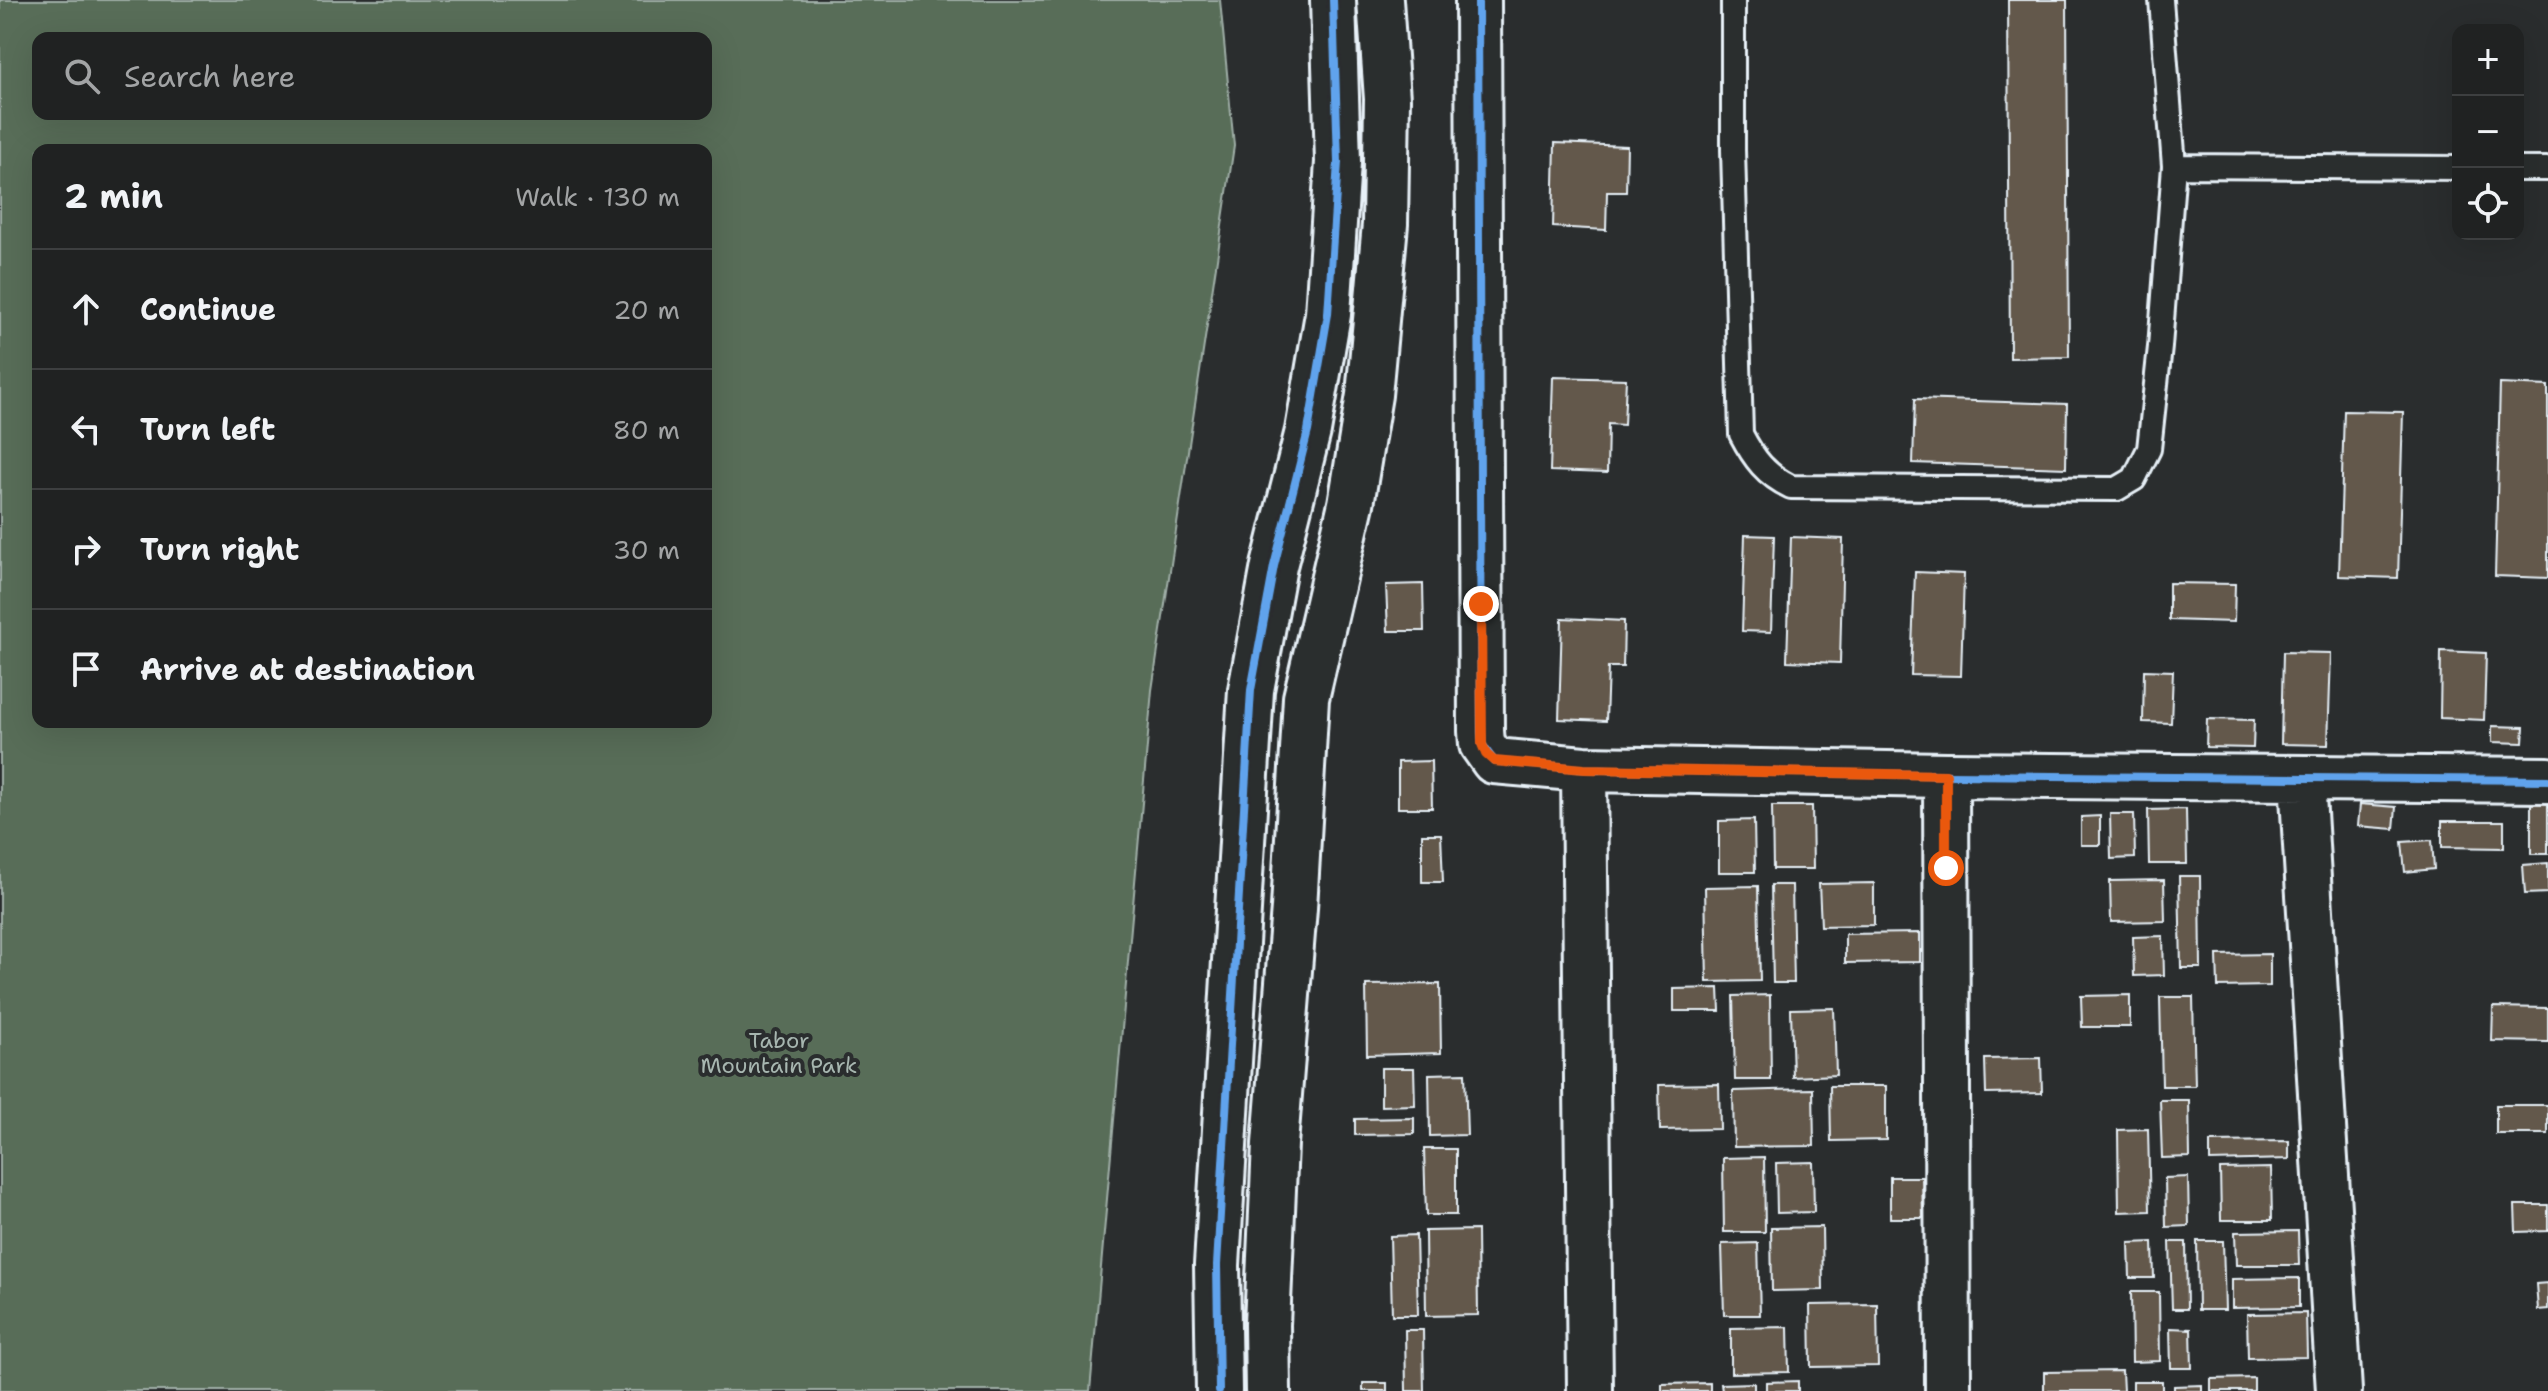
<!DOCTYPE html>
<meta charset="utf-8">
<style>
:root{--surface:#202222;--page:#282a2a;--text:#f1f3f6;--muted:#a2a4a5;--line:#3d3f40}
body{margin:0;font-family:"Shantell Sans",sans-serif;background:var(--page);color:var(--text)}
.controls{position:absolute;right:24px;top:24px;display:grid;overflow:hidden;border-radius:16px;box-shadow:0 8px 32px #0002}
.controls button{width:72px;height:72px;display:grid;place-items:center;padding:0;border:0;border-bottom:2px solid var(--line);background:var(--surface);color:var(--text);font:40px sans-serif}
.stop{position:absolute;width:24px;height:24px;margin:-18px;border:6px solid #ea580c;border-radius:50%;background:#fff}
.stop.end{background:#ea580c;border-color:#fff;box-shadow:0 2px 8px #0008}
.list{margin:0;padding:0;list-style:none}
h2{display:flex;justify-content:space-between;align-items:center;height:104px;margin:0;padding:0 32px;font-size:34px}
h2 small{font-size:26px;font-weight:400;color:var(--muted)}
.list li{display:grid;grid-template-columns:52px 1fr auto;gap:24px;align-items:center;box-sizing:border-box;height:120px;padding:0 32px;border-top:2px solid var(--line)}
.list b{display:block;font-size:30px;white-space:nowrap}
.list em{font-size:26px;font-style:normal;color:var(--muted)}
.icon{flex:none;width:44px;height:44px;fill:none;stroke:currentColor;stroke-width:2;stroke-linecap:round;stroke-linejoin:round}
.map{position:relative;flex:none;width:2548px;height:1391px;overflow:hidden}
.search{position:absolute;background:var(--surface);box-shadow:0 8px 32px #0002;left:32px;top:32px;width:680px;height:88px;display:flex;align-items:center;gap:20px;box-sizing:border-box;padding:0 28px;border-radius:16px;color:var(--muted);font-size:30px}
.panel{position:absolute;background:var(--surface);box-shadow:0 8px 32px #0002;left:32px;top:144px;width:680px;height:584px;border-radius:16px}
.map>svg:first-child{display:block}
</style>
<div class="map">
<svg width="2548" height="1391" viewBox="0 0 2548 1391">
<rect width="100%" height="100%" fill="#2a2d2e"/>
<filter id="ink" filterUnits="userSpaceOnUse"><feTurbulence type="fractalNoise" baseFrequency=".0125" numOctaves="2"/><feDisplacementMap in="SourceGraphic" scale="16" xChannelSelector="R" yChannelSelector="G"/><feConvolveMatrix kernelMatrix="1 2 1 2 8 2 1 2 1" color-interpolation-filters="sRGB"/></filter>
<g filter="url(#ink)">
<!-- green -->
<path fill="#586d58" stroke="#a0afa8" stroke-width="2" fill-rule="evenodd" d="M0,0H1220L1234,146L1152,690L1090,1391H0ZM38,38H706V114H38ZM38,150H706V722H38Z"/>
<!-- building -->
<path fill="#64594c" stroke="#e8f1f8" stroke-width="2" d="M2008,0H2067L2069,357L2010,358Z
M1555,143L1627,146L1626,192H1607L1606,230L1553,227Z
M1553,377L1626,379L1624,425L1608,424L1607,473L1550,471Z
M2500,384L2548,386V578L2495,576Z
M1915,399L2067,404L2066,468L1913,463Z
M2344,411L2403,412L2398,578L2339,576Z
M1745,535L1774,536L1771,632L1742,631Z
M1791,537L1843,539L1840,663L1787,661Z
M1915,572L1964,574L1961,676L1911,675Z
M2169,583L2235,584L2234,622L2169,620Z
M1423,584L1424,631H1388L1386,585Z
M1562,618L1624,621L1623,667H1608L1606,721L1559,719Z
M2441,651L2486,653L2484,720L2440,718Z
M2283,652L2331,653L2328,745L2281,744Z
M2144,670L2173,671L2171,723L2143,722Z
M2207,719L2254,720L2253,748L2206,747Z
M2492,726L2524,727L2523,743L2492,742Z
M1431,761L1432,808H1398V762Z
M2531,799H2548V854H2531Z
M2360,804L2396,807L2394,829L2358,826Z
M1772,806H1812L1813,869H1773Z
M2186,809L2187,864H2149L2148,810Z
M2110,814H2134L2135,858L2111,859Z
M2100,816V845H2081V817Z
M1754,820L1755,872H1719V821Z
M2442,821H2504V848L2442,847Z
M1422,834H1441L1443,882H1422Z
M2432,840L2434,869L2405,872L2402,842Z
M2548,863V893L2525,894L2523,865Z
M2179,876H2200L2201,968H2181Z
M2164,880L2165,921L2111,922L2110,881Z
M1874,883V925L1821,926L1819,884Z
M1771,885H1792L1794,983H1773Z
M1758,886L1760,981L1707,982L1705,887Z
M1920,933V962L1845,963V934Z
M2163,936L2164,975L2134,976L2133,937Z
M2270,954V986L2218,987L2217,955Z
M1440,984L1441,1053L1367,1055L1366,985Z
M1719,988L1720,1011H1674V989Z
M1770,995L1771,1080H1735L1733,996Z
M2130,995V1027H2082L2081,996Z
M2160,997H2193L2195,1086H2162Z
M2493,1007L2548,1008V1042L2492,1041Z
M1834,1008L1836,1075L1793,1077L1791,1009Z
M2041,1058L2042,1093L1986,1094L1985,1059Z
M1381,1068H1414L1415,1105L1381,1106Z
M1465,1073L1467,1135L1430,1136L1429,1074Z
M1719,1084L1720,1129L1660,1130L1659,1085Z
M1830,1086H1886V1140L1831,1141Z
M1813,1089L1814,1146L1734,1147L1733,1091Z
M2160,1100H2189L2190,1157L2162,1158Z
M2496,1105H2548V1134H2496Z
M1414,1118V1134L1355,1135V1119Z
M2148,1129L2150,1211L2119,1212L2118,1130Z
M2289,1141V1159L2210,1161V1142Z
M1424,1149H1456V1215H1426Z
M1764,1157L1765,1232H1724L1723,1158Z
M1813,1162L1814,1212L1777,1213L1776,1163Z
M2271,1168L2272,1220H2221L2220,1169Z
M1890,1177H1922L1923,1218H1890Z
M2188,1177L2189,1226L2166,1227L2165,1178Z
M2515,1205H2548V1231L2516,1232Z
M1822,1227L1823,1290L1772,1291L1771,1228Z
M1477,1230L1478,1315L1426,1316L1425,1231Z
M2298,1231L2299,1265H2236L2235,1232Z
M1416,1235L1418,1315H1392L1390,1236Z
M2197,1241H2223L2225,1310H2198Z
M2153,1242L2154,1278H2130L2129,1243Z
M2170,1242H2186L2187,1309H2172Z
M1758,1243L1760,1315H1724L1722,1244Z
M2299,1278V1307L2232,1308V1279Z
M2548,1283V1309L2538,1310L2536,1284Z
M2131,1292H2159L2160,1361L2132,1362Z
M1877,1304L1878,1366L1811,1367L1810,1305Z
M2306,1313L2307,1357L2248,1358L2247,1314Z
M1788,1327L1789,1372L1731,1373V1328Z
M2170,1328L2191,1329L2192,1368H2171Z
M1405,1330H1423L1424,1391H1406Z
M2122,1371L2123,1391H2044V1372Z
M2254,1378V1391H2211V1379Z
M1798,1381V1391H1766V1382Z
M2133,1381H2162V1391H2133Z
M1363,1383H1387V1391H1363Z
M1710,1383V1391H1662V1384Z
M1754,1383V1391H1722L1721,1384Z
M2202,1385V1391H2174V1386Z"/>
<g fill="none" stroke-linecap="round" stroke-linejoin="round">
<defs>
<path id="service" d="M1733,0V150L1741,434C1754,459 1766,475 1791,487L2117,489L2134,479L2149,449L2160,347L2174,166L2161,0
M2174,166L2458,168
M2518,169H2548"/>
<path id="minor" d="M1478,0L1481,731L1482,744L1494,761L1584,769L1946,775L2548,780
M1584,769L1590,1391
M1946,775L1948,1391
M2302,779L2339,1391"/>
<path id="tertiary" d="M1219,1391L1217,1265L1251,690L1274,566L1308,431L1328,314L1338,162L1333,0
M1268,1391L1267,1325L1275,1144L1294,908L1306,698L1351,504L1369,395L1385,224L1387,99L1380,0"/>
</defs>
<!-- service casing -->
<use href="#service" stroke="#e8f1f8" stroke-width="28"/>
<!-- minor casing -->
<use href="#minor" stroke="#e8f1f8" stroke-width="50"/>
<!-- tertiary casing -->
<use href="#tertiary" stroke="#e8f1f8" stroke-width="50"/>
<!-- service -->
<use href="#service" stroke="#2a2d2e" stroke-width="22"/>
<!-- minor -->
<use href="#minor" stroke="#2a2d2e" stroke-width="44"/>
<!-- tertiary -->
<use href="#tertiary" stroke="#2a2d2e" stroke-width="44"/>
<defs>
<path id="cycleway" d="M1478,0L1481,731L1482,744L1494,761L1584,769L1946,775L2548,780
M1219,1391L1217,1265L1251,690L1274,566L1308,431L1328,314L1338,162L1333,0"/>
</defs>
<!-- cycleway casing -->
<use href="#cycleway" stroke="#2a2d2e" stroke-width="13"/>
<!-- cycleway -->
<use href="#cycleway" stroke="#60a3ed" stroke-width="8"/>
</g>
</g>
<g fill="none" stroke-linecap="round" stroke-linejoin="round" filter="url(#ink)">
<!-- route -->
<path stroke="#ea580c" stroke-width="10" d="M1481,604L1482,744L1486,754L1494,761L1584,769L1946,775V868"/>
</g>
<g text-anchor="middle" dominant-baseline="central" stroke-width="8" stroke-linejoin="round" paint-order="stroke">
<!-- park labels -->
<g font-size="22" fill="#a7b6b0" stroke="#2a2d2e">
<text x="779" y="1040">Tabor<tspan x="779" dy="25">Mountain Park</tspan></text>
</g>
</g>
</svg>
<div class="controls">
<button>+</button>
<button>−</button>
<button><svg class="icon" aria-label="locate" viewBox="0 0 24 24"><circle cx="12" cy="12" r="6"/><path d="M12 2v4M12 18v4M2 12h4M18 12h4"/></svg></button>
</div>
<div class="stop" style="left:1946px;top:868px"></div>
<div class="stop end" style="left:1481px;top:604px"></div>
<div class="search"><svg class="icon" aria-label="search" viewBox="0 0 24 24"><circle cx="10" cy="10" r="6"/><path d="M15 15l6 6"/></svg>Search here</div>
<section class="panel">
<h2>2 min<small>Walk · 130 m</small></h2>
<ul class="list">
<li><svg class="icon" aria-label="ahead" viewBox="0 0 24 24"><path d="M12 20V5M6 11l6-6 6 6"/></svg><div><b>Continue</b></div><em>20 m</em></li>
<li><svg class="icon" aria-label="left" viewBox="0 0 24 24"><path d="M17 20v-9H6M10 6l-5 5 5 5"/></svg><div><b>Turn left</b></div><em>80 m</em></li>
<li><svg class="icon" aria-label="right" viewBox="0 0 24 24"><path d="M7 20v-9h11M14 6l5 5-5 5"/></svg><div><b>Turn right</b></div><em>30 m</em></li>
<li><svg class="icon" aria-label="arrive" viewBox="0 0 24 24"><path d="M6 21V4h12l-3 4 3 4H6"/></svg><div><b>Arrive at destination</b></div></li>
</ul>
</section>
</div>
